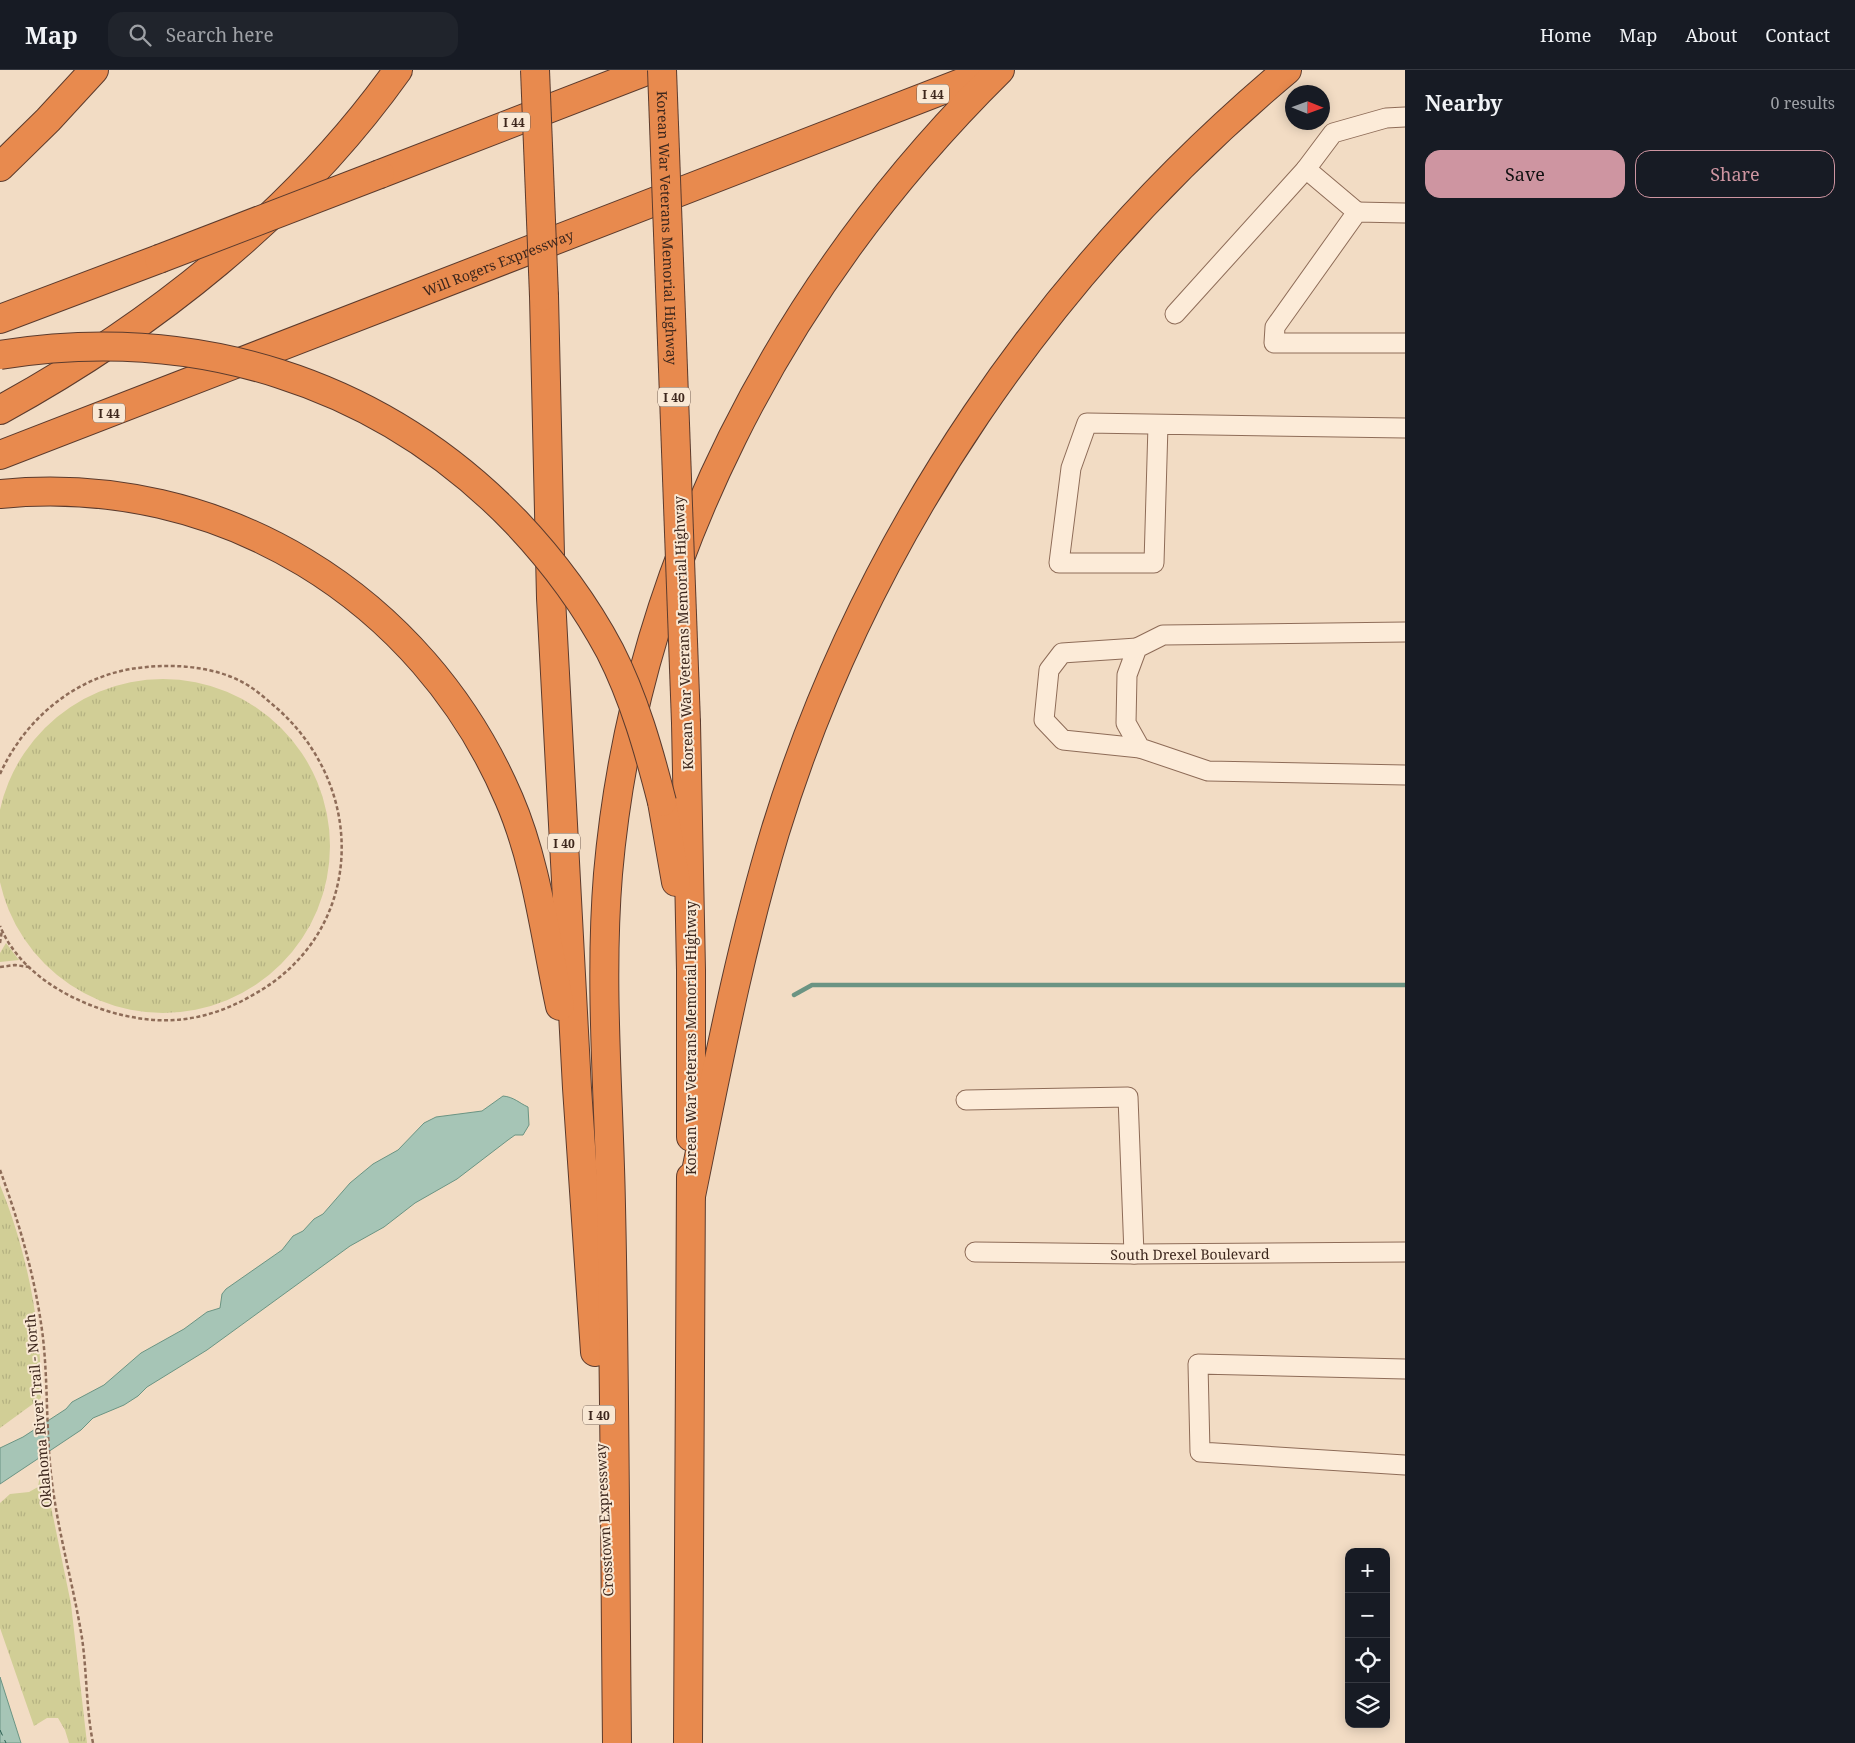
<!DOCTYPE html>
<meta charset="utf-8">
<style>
:root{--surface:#171b24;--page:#20242c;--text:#f1f3f6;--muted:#9ea1a6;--line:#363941;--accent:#ce95a1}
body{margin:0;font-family:"Noto Serif",serif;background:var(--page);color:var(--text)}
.controls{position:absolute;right:15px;bottom:15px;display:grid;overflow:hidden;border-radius:10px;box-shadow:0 2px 12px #0003}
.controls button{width:45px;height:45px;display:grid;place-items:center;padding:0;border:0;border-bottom:1px solid var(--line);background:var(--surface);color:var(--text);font:25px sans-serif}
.compass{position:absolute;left:1285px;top:15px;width:45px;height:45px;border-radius:50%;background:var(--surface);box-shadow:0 2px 12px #0003;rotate:91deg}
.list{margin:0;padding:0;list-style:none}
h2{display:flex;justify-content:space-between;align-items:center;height:65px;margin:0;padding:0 20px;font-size:21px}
h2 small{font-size:16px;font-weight:400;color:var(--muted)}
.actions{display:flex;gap:10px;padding:15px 20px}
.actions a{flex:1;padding:11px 0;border:1px solid var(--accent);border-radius:15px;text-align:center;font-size:18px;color:var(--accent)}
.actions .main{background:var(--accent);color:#111}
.icon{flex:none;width:28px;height:28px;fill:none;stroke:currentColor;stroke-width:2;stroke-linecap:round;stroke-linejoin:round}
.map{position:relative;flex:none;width:1405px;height:1673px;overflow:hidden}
header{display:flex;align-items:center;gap:30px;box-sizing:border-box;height:70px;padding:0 25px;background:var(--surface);border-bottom:1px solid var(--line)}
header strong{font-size:24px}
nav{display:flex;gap:28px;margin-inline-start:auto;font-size:18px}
.search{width:350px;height:45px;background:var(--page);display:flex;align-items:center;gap:12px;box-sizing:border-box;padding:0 18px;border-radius:15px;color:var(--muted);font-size:19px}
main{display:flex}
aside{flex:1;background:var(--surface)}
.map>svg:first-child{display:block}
</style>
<header>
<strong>Map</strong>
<div class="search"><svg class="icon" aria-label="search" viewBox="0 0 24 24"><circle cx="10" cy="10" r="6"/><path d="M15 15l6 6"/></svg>Search here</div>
<nav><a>Home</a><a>Map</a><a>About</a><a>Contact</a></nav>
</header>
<main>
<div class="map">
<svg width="1405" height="1673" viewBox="0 0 1405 1673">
<defs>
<pattern id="grass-tufts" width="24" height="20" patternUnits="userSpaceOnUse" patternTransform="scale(1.25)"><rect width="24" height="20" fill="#d1ce96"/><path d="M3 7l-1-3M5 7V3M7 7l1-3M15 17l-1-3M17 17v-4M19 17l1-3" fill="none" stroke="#b4b181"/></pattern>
</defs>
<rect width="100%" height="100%" fill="#f2dcc4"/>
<!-- grass -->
<path fill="url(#grass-tufts)" d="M-4 776a167 167 0 1 1 334 0a167 167 0 1 1-334 0Z
M6,873L19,890L0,892V883Z
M0,1115C27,1181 42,1256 41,1328L0,1358Z
M44,1402L71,1534L87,1673H69L65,1660L58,1648H47L34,1656L0,1558V1433L10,1424L29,1422L38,1417L39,1411Z"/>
<!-- water -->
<path fill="#a6c5b6" stroke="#6b9483" d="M503,1026C514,1027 519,1033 528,1037L529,1055L523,1065H515L508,1070L457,1109L415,1133L384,1157L350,1176L207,1280L147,1317L138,1326L124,1335L93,1348L81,1360L0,1414V1378L23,1367L66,1339L72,1332L104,1315L141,1283L184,1259L207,1242L220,1238L222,1224L226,1219L282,1180L293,1166L303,1161L314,1149L323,1144L350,1113L373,1094L398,1080L424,1053L436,1047L482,1041Z
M0,1607L21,1673H0Z"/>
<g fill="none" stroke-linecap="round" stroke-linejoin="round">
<!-- stream -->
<path stroke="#6b9483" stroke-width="4.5" d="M794,925L812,915H1405"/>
<!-- ferry -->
<path stroke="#2b5e52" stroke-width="1" stroke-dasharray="6 5" stroke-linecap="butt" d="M0,1660L6,1673"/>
<defs>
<g id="minor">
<path d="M1306,99L1333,63L1386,48L1405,47"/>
<path d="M1405,143L1357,142L1275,257L1274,273H1405"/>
<path d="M1175,244L1306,99L1357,142"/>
<path d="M1158,355L1154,493H1059L1071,398L1087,353L1405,358"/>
<path d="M1405,562L1163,565L1137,578L1127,605L1126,653L1140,678L1208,701L1405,705"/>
<path d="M1137,578L1062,583L1049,600L1044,650L1063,670L1140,678"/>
<path d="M966,1030L1128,1027L1134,1184"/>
<path id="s1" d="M975,1182L1134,1184L1405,1182"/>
<path d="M1405,1299L1198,1294L1200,1382L1405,1395"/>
</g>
<g id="highway">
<path d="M0,97L48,50L94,0"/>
<path d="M380,104L649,0"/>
<path d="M544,226L551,528L577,1018L595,1282"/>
<path d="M0,249L159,189"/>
<path d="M0,340C153,256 296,143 398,0"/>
<path id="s2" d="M0,385L992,1"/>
<path d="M0,424C220,402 423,527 509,729C537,794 545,867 560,936"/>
<path d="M686,653L691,900V1067"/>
<path d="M662,732L676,812"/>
<path d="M691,1126C716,1004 739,881 775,762C866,465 1050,199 1287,0"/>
<path d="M617,1673C615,1494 615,1315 611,1136C609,1025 599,915 608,804C635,497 782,215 1000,0"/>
<path d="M688,1673L691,1107"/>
</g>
</defs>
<!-- minor casing -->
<use href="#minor" stroke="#8e6c58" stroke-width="21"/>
<!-- highway casing -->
<use href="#highway" stroke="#5c3b2d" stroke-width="30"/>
<!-- path -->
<path stroke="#8e6c58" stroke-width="2.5" stroke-dasharray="4 2.5" stroke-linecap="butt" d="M0,704C24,651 72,609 131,599C167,593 212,595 244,613C257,620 268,631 279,640C370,723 363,866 251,926C218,945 182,954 144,949C89,942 22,910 0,856
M0,873L2,860
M0,897L15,895L29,897
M0,1100C20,1155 36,1210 43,1268C48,1313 46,1359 51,1404C57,1459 73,1513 82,1568C87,1603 86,1638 93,1673"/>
<!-- minor -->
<use href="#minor" stroke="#fcebd8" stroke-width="19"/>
<!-- highway -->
<use href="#highway" stroke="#e88a4e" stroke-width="28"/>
<defs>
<g id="highway-bridge">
<path d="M535,0L544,226"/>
<path id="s3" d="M662,0L686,653"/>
<path d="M159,189L380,104"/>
<path d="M0,285C193,254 379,310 516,452C552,490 585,534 610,581C634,628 649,681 662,732"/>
</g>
</defs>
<!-- highway-bridge casing -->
<use href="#highway-bridge" stroke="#5c3b2d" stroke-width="30" stroke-linecap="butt"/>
<!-- highway-bridge -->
<use href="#highway-bridge" stroke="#e88a4e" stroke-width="28"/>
</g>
<g text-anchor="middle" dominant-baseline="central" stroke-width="4" stroke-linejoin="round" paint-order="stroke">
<!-- shield labels -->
<g fill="#f9e8d4" stroke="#756154" stroke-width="1">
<rect x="917" y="14.5" width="32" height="19" rx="4"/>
<rect x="498" y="42.5" width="32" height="19" rx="4"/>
<rect x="658" y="317.5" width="32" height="19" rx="4"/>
<rect x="93" y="333.5" width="32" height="19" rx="4"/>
<rect x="548" y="763.5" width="32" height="19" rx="4"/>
<rect x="583" y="1335.5" width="32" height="19" rx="4"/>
</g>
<g font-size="12" font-weight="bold" fill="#3d271d">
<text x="933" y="24">I 44</text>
<text x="514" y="52">I 44</text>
<text x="674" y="327">I 40</text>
<text x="109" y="343">I 44</text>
<text x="564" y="773">I 40</text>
<text x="599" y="1345">I 40</text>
</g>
<!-- street labels -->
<g font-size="14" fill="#3d271d" stroke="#f9e8d4">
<text stroke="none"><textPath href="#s3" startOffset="158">Korean War Veterans Memorial Highway</textPath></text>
<text stroke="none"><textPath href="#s2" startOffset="534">Will Rogers Expressway</textPath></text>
<text transform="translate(683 563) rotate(-92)">Korean War Veterans Memorial Highway</text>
<text transform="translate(690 968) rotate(-90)">Korean War Veterans Memorial Highway</text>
<text stroke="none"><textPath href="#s1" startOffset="215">South Drexel Boulevard</textPath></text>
<text transform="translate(38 1341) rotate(-95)">Oklahoma River Trail - North</text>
<text transform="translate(604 1450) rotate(-93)">Crosstown Expressway</text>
</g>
</g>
</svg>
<div class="controls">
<button>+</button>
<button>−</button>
<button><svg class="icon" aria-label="locate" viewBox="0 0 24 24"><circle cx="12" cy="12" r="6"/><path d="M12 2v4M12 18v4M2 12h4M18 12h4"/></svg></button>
<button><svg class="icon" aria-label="layers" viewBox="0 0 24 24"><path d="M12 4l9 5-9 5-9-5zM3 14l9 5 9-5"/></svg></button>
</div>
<svg class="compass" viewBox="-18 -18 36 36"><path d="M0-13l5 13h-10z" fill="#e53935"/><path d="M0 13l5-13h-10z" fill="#9ea1a6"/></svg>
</div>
<aside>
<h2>Nearby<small>0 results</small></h2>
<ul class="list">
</ul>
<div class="actions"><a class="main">Save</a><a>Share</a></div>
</aside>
</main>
